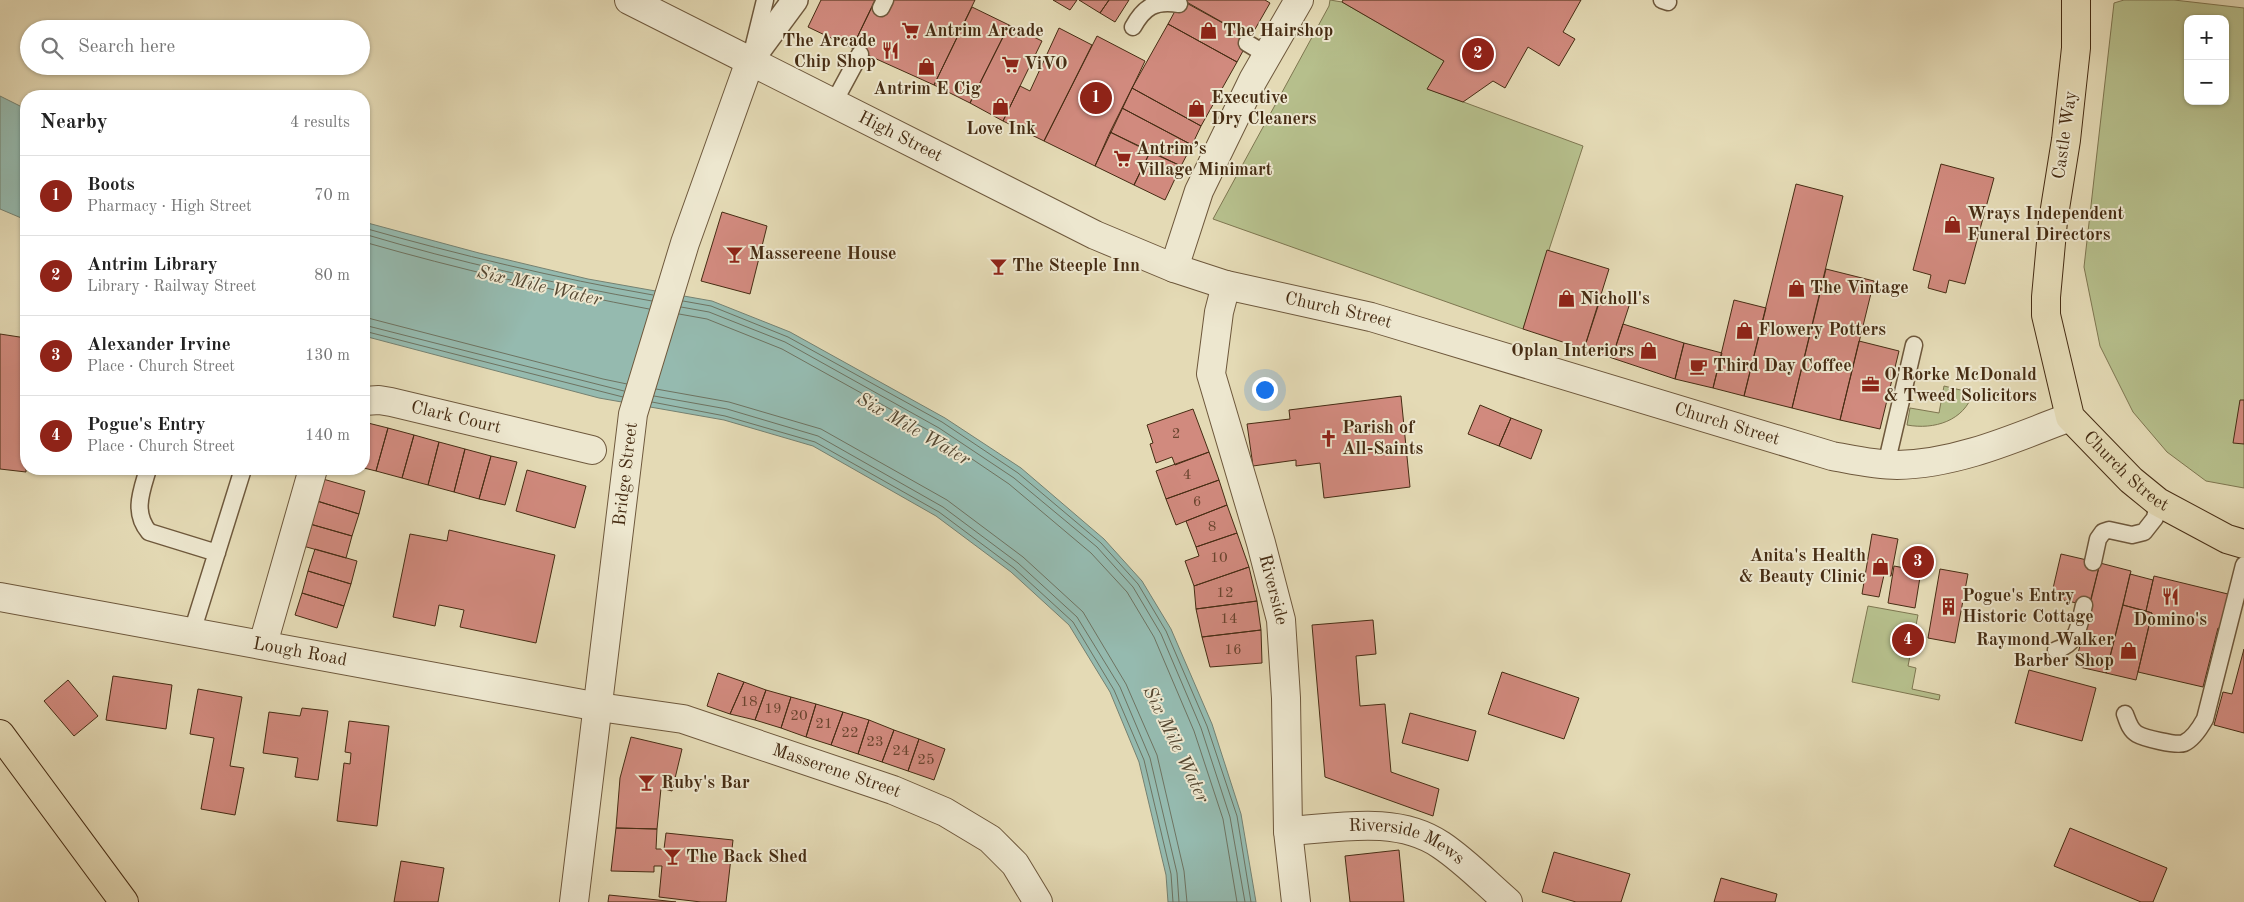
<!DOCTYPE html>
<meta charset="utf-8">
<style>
:root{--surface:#fff;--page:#f2f2f2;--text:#222;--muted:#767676;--line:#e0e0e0;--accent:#8f2418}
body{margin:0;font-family:"Old Standard TT",serif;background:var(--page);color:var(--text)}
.controls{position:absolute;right:15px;top:15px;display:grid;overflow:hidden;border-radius:10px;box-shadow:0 1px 4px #0004}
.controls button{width:45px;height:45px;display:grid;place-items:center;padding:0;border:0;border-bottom:1px solid var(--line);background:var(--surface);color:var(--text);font:25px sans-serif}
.you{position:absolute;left:1264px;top:389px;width:18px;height:18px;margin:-12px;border:4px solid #fff;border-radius:50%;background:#1a73e8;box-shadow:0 0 0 8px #1a73e833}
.badge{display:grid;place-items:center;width:32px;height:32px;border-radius:50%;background:var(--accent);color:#fff;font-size:16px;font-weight:700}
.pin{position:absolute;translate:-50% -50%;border:2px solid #fff;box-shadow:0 1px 5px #0006}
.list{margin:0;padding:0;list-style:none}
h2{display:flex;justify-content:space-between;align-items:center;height:65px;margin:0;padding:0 20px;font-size:21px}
h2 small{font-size:16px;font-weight:400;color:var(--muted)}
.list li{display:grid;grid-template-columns:32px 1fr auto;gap:15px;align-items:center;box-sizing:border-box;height:80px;padding:0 20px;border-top:1px solid var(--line)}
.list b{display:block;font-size:19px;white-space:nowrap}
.list p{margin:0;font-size:16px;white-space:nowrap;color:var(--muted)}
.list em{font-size:16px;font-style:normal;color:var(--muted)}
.icon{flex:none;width:28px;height:28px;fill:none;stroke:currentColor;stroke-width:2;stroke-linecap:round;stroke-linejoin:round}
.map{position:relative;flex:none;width:2244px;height:902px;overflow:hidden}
.search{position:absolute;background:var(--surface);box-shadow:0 1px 4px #0004;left:20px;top:20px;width:350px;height:55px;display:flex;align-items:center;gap:12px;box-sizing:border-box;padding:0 18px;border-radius:28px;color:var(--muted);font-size:19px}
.panel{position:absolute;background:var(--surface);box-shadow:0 1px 4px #0004;left:20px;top:90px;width:350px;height:385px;border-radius:20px}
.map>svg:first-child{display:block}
</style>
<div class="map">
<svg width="2244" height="902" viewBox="0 0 2244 902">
<rect width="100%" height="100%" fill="#e4dab5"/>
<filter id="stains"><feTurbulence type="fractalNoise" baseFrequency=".004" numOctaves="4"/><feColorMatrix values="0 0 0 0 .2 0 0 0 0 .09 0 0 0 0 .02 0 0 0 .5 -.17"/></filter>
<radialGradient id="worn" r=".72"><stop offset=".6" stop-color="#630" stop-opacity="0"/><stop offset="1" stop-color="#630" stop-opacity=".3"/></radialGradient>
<!-- green -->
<path fill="#b6bf8c" stroke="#7e7650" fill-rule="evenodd" d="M1330,0L1342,2L1444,61L1428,89L1583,146L1523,329L1213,219L1329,6Z
M2124,0H2174L2244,8V488L2206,481L2167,452L2133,412L2100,346L2084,267L2114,3ZM2188,19H2225V101H2188Z
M1944,386L1973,393C1964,421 1934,430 1907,425L1910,408L1939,413Z
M1868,606L1918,615L1908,666L1916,668L1912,689L1940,695L1939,700L1852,682Z"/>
<!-- water -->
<path fill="#95baaf" stroke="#758171" d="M0,96L26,109V220L0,209Z
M364,222L479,253L588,279L712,301L790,332L945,418L1021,468L1104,539L1142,581L1171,629L1212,724L1241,814L1256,902H1168L1166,875L1139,762L1110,692L1069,625L1011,572L936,516L813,446L724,420L599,398L364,336Z"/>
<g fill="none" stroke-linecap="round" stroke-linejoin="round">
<!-- shore -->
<path stroke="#6e7361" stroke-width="1" d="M364,228C459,255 556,278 653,295
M364,234C458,262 555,284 652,301
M364,242C458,269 553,291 649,309
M683,301L711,306L788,337L942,422L1018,473L1101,543L1138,584L1166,631L1207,726L1237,816L1251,902
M681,307L709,312L785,342L939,428L1014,478L1097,547L1133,587L1161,634L1201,728L1230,817L1245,902
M679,314L707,319L782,349L935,434L1009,484L1091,553L1127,592L1154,637L1194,731L1223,819L1237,902
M364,317L603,379L627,384
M364,325L624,391
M364,331L623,397
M656,389L729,402L821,429L947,500L1023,557L1083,612L1126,684L1157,755L1184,871L1187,902
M654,396L727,409L818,436L943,507L1018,563L1077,617L1120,687L1150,758L1177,873L1179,902
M652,402L725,416L815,442L939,512L1014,568L1073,622L1114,690L1144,760L1171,874L1173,902"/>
</g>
<!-- building -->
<path fill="#d18a7e" stroke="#462c13" d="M821,0H875L852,48L808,27Z
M893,0H975L934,85L852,48L872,7L887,14Z
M1053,0H1077L1070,10Z
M1079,0H1109L1100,13Z
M1109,0H1129L1115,22L1100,13Z
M1181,0L1250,38L1237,62L1168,24Z
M1183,0H1265L1270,3L1250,38Z
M1343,0H1581L1563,32L1575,39L1559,66L1528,47L1505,88L1493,81L1463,102L1427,89L1444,61L1342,2Z
M972,7L1009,25L970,103L934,85Z
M1168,24L1237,62L1201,126L1132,88Z
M1009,25L1042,41L1003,121L970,103Z
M1059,28L1092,45L1044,141L1003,121L1020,86L1030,91Z
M1097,36L1145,61L1095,166L1044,141Z
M1132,88L1201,126L1192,145L1122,108Z
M1122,108L1192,145L1181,166L1110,132Z
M1110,132L1150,152L1134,185L1095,166Z
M1150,152L1181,166L1165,200L1134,185Z
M1941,164L1994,178L1965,284L1949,280L1946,293L1928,288L1931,275L1913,270Z
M1796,184L1843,196L1792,408L1744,396Z
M722,212L767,226L750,294L701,281Z
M1547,250L1609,269L1584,349L1523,329Z
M1826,269L1874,281L1840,420L1792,408Z
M1602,294L1630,303L1612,358L1584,349Z
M1734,300L1766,308L1744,396L1713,388Z
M1623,324L1684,343L1675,379L1612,358Z
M0,334L26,338V472L0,469Z
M1859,341L1899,351L1880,429L1840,420Z
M1684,343L1722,353L1713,388L1675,379Z
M1401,396L1410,487L1324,498L1320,463L1296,466V460L1253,466L1247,424L1290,419L1289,410Z
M2240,400H2244V444L2233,443Z
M1480,405L1511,418L1499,446L1468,434Z
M1193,409L1209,452L1175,465L1172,457L1156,463L1150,444L1153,443L1147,425Z
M1511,418L1542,430L1531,459L1499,446Z
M364,422L388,428L376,471L364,468Z
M388,428L414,435L402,478L376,471Z
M414,435L439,442L428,485L402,478Z
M439,442L465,449L454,492L428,485Z
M465,449L491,456L479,499L454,492Z
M1209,452L1219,480L1166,499L1156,471Z
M491,456L517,462L505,505L479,499Z
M527,470L586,486L575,528L516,511Z
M323,479L365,491L359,514L317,501Z
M1219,480L1227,505L1176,525L1166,499Z
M317,501L359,514L352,536L310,524Z
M1227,505L1237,533L1196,547L1186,521Z
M310,524L352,536L346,558L303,546Z
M449,530L555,555L536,643L460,627L464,610L439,605L435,626L393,617L410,534L447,541Z
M1237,533L1249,567L1194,586L1185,561L1199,556L1196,547Z
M1872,534L1898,539L1891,576L1884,575L1879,597L1862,594Z
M315,549L357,561L351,584L308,571Z
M2061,554L2100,563L2089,606L2051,597Z
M2100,563L2131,571L2106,673L2075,666Z
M1894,566L1921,571L1915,608L1888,603Z
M1249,567L1257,601L1196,609L1194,586Z
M1940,569L1968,574L1955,643L1928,638Z
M308,571L351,584L344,606L302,593Z
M2130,574L2153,580L2146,611L2123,605Z
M2154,576L2232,595L2224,630L2218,628L2203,687L2138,672L2152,613L2146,611Z
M302,593L344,606L337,628L295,615Z
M1257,601L1261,630L1202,637L1196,609Z
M2123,605L2152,613L2136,680L2106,673Z
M1373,620L1376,654L1356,656L1360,706L1385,704L1391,772L1439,789L1433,816L1325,777L1312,625Z
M1261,630L1262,663L1210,667L1202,637Z
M2244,649V733L2214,725L2223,692L2232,694Z
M2029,670L2096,688L2082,741L2015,723Z
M1502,672L1579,698L1564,739L1488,714Z
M718,673L744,682L730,714L707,706Z
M113,676L172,685L166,729L106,720Z
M68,680L98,716L74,736L44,701Z
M744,682L766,690L755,720L730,714Z
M198,689L242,697L230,766L244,768L235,815L201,809L214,738L190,734Z
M766,690L791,697L781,728L755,720Z
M791,697L816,704L806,737L781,728Z
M816,704L843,712L831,745L806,737Z
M302,708L328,711L318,780L295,777L298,758L263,753L269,712L300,716Z
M843,712L869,720L858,754L831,745Z
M1410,713L1476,731L1468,761L1402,743Z
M869,720L894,730L882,762L858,754Z
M349,721L389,726L377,826L337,821L344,763L350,764L351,753L345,752Z
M894,730L919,739L908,771L882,762Z
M631,737L682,749L672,791L661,788L657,829L616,828L620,778Z
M919,739L945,749L934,780L908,771Z
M616,828L657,829L656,849H664L666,833L733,840L726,902H701L659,897L662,866H654V872L611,871Z
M2070,828L2167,868L2153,902H2141L2054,866Z
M1399,850L1404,902H1350L1345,856Z
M1554,852L1630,874L1621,902H1576L1542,892Z
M401,861L444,868L438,902H394Z
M1721,878L1777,894L1775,902H1714Z
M609,895L658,900L676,902H608Z"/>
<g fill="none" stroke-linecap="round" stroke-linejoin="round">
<defs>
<path id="service" d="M1662,0L1668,2
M881,8L885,0
M1133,27C1144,7 1155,0 1179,4
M1247,43L1267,55
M753,49L765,0
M833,104L860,54
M1886,465L1914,345
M148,469C142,490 132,512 149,532L217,553
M2093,562L2098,539L2103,532L2109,530L2132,535L2144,532L2155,518L2158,502
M192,632L243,469
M2056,650C2078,643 2079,626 2084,605
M2125,714C2128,722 2130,730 2137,734C2144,738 2176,746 2184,743C2193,739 2200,728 2205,719L2244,565"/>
<path id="pedestrian" d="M750,61L795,0"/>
<g id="minor">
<path d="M629,0L750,61"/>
<path id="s1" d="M1174,268L1226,285L1371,317L1832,456C1854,460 1875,465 1897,465C1957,464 2015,438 2070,417"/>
<path id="s2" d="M1226,285L1219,312L1211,374L1261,543L1281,620L1286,698L1288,831L1296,902"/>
<path id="s3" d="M364,401L379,400L391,402L592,450"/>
<path id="s4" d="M0,597L599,707L683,719L893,790L945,812L990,839L1015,864L1038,902"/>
<path d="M263,644L313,469"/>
<path id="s5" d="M1288,831C1338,828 1397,815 1441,845C1465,861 1486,883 1508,902"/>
</g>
<g id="tertiary">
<path id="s6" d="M574,902L633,414L685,243L750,61L1095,235L1174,268L1199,191L1253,80L1299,0"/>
</g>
<g id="primary">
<path id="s7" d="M2076,0V48L2066,140L2053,221L2046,297V315L2070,417L2131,480L2158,502L2227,539L2244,544"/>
</g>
<path id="trunk" d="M0,734L124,902"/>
</defs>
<!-- service casing -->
<use href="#service" stroke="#6e583c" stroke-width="19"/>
<!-- pedestrian casing -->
<use href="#pedestrian" stroke="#6e583c" stroke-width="28"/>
<!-- minor casing -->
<use href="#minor" stroke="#6e583c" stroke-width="30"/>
<!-- tertiary casing -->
<use href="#tertiary" stroke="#6e583c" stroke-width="30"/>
<!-- primary casing -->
<use href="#primary" stroke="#462c13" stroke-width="30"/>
<!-- trunk casing -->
<use href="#trunk" stroke="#462c13" stroke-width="30"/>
<!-- service -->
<use href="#service" stroke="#ede7cf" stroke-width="16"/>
<!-- pedestrian -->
<use href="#pedestrian" stroke="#ede7cf" stroke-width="25"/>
<!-- minor -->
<use href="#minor" stroke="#ede7cf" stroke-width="28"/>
<!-- tertiary -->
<use href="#tertiary" stroke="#ede7cf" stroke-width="28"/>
<!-- primary -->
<use href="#primary" stroke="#e4dab5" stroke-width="28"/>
<!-- trunk -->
<use href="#trunk" stroke="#e4dab5" stroke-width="28"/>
</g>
<!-- icons -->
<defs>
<symbol id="supermarket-bare" viewBox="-9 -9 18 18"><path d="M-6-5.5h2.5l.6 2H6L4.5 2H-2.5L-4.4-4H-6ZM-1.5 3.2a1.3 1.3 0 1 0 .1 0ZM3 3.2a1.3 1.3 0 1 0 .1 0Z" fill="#8f2418" stroke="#ede7cf" stroke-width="2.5" paint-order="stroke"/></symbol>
<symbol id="shop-bare" viewBox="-9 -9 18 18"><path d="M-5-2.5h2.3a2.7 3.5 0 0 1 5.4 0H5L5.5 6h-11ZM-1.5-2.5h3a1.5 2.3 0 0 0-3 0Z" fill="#8f2418" stroke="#ede7cf" stroke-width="2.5" paint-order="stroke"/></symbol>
<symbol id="restaurant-bare" viewBox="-9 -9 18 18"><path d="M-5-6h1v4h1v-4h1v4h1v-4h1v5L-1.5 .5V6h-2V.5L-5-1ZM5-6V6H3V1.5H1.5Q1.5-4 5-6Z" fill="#8f2418" stroke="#ede7cf" stroke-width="2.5" paint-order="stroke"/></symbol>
<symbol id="bar-bare" viewBox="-9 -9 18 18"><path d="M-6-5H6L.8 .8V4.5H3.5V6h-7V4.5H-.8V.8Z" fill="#8f2418" stroke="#ede7cf" stroke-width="2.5" paint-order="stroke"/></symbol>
<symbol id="cafe-bare" viewBox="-9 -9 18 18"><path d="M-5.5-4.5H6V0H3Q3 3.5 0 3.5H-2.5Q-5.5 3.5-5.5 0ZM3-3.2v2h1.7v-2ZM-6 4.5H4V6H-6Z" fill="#8f2418" stroke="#ede7cf" stroke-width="2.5" paint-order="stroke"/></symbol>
<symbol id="office-bare" viewBox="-9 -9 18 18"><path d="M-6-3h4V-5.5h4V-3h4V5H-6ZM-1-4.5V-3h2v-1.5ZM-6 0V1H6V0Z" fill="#8f2418" stroke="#ede7cf" stroke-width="2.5" paint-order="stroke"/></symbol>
<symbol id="church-bare" viewBox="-9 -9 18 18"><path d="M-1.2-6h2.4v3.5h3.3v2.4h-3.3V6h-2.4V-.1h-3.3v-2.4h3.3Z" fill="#8f2418" stroke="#ede7cf" stroke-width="2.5" paint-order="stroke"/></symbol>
<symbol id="building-bare" viewBox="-9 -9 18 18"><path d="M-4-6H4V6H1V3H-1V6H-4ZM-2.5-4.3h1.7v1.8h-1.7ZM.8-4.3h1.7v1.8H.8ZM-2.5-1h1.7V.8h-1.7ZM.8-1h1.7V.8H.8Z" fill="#8f2418" stroke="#ede7cf" stroke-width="2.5" paint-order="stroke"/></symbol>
</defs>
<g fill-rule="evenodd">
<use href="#supermarket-bare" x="898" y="18" width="25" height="25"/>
<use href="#shop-bare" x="1196" y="18" width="25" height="25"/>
<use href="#restaurant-bare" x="878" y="38" width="25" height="25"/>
<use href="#supermarket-bare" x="998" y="52" width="25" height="25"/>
<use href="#shop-bare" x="914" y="54" width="25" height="25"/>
<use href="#shop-bare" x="988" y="94" width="25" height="25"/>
<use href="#shop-bare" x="1184" y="96" width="25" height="25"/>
<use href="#supermarket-bare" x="1110" y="146" width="25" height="25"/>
<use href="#shop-bare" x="1940" y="212" width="25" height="25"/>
<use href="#bar-bare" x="722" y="242" width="25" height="25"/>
<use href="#bar-bare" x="986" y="254" width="25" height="25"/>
<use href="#shop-bare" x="1784" y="276" width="25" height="25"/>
<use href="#shop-bare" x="1554" y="286" width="25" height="25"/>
<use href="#shop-bare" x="1732" y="318" width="25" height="25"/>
<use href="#shop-bare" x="1636" y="338" width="25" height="25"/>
<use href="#cafe-bare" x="1686" y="354" width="25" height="25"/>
<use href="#office-bare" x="1858" y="372" width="25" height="25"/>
<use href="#church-bare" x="1316" y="426" width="25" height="25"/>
<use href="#shop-bare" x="1868" y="554" width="25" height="25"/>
<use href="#restaurant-bare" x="2158" y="584" width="25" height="25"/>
<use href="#building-bare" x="1936" y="594" width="25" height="25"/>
<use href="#shop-bare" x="2116" y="638" width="25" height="25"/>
<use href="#bar-bare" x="634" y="770" width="25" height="25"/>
<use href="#bar-bare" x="660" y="844" width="25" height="25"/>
</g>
<g text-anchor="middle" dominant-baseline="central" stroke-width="4" stroke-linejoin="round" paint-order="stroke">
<!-- number labels -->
<g font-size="15" fill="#69442e">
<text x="1176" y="434">2</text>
<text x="1187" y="475">4</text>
<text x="1197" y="502">6</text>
<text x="1212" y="527">8</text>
<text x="1219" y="558">10</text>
<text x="1225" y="593">12</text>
<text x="1229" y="619">14</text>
<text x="1233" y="650">16</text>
<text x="749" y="702">18</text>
<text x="773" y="709">19</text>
<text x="799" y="716">20</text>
<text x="824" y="724">21</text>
<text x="850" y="733">22</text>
<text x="875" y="742">23</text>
<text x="901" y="751">24</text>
<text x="926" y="760">25</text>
</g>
<!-- poi labels -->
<g font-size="18" font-weight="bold" fill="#462c13" stroke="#ede7cf" text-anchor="start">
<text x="924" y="31">Antrim Arcade</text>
<text x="1223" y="31">The Hairshop</text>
<text x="876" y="41" text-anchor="end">The Arcade<tspan x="876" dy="21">Chip Shop</tspan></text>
<text x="1024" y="64">ViVO</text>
<text x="927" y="89" text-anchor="middle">Antrim E Cig</text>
<text x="1211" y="98">Executive<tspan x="1211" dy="21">Dry Cleaners</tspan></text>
<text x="1001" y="129" text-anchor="middle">Love Ink</text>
<text x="1136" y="149">Antrim’s<tspan x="1136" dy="21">Village Minimart</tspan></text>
<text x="1967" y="214">Wrays Independent<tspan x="1967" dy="21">Funeral Directors</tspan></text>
<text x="749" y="254">Massereene House</text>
<text x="1012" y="266">The Steeple Inn</text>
<text x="1810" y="288">The Vintage</text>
<text x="1580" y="299">Nicholl's</text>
<text x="1758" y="330">Flowery Potters</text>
<text x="1634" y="351" text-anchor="end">Oplan Interiors</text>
<text x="1713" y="366">Third Day Coffee</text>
<text x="1884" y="375">O'Rorke McDonald<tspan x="1884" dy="21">&amp; Tweed Solicitors</tspan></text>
<text x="1342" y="428">Parish of<tspan x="1342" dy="21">All-Saints</tspan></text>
<text x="1866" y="556" text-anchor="end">Anita's Health<tspan x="1866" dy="21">&amp; Beauty Clinic</tspan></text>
<text x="1962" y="596">Pogue's Entry<tspan x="1962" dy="21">Historic Cottage</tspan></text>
<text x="2170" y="620" text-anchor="middle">Domino's</text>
<text x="2114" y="640" text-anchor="end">Raymond Walker<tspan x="2114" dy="21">Barber Shop</tspan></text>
<text x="661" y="783">Ruby's Bar</text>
<text x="686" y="857">The Back Shed</text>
</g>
<!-- street labels -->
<g font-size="18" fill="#462c13" stroke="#ede7cf">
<text transform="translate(2065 135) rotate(-82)">Castle Way</text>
<text stroke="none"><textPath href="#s6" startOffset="1032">High Street</textPath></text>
<text stroke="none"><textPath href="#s1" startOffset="170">Church Street</textPath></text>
<text stroke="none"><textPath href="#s3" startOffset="94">Clark Court</textPath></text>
<text stroke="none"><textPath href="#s1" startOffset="575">Church Street</textPath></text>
<text stroke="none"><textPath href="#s7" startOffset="500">Church Street</textPath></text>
<text stroke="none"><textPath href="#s6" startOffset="431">Bridge Street</textPath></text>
<text stroke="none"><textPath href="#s2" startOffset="315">Riverside</textPath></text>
<text stroke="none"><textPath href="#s4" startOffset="305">Lough Road</textPath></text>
<text stroke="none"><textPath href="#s4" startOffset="856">Masserene Street</textPath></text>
<text stroke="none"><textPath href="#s5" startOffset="122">Riverside Mews</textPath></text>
</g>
<!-- water labels -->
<g font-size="19" font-style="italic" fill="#564832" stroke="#ede7cf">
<text transform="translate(539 287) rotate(13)">Six Mile Water</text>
<text transform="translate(913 430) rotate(30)">Six Mile Water</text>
<text transform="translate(1175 745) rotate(64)">Six Mile Water</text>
</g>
</g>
<rect width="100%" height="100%" filter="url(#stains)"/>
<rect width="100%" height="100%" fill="url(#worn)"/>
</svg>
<div class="controls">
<button>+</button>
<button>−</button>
</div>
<div class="you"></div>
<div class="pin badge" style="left:1096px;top:98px">1</div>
<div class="pin badge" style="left:1478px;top:54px">2</div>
<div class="pin badge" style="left:1918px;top:562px">3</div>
<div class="pin badge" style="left:1908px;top:640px">4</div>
<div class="search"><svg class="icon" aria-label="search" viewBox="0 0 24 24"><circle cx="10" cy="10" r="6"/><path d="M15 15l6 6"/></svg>Search here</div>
<section class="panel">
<h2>Nearby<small>4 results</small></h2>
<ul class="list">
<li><span class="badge">1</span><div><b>Boots</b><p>Pharmacy · High Street</p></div><em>70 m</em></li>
<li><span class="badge">2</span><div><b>Antrim Library</b><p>Library · Railway Street</p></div><em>80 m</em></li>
<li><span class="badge">3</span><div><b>Alexander Irvine</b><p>Place · Church Street</p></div><em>130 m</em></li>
<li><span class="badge">4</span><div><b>Pogue's Entry</b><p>Place · Church Street</p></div><em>140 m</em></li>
</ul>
</section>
</div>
